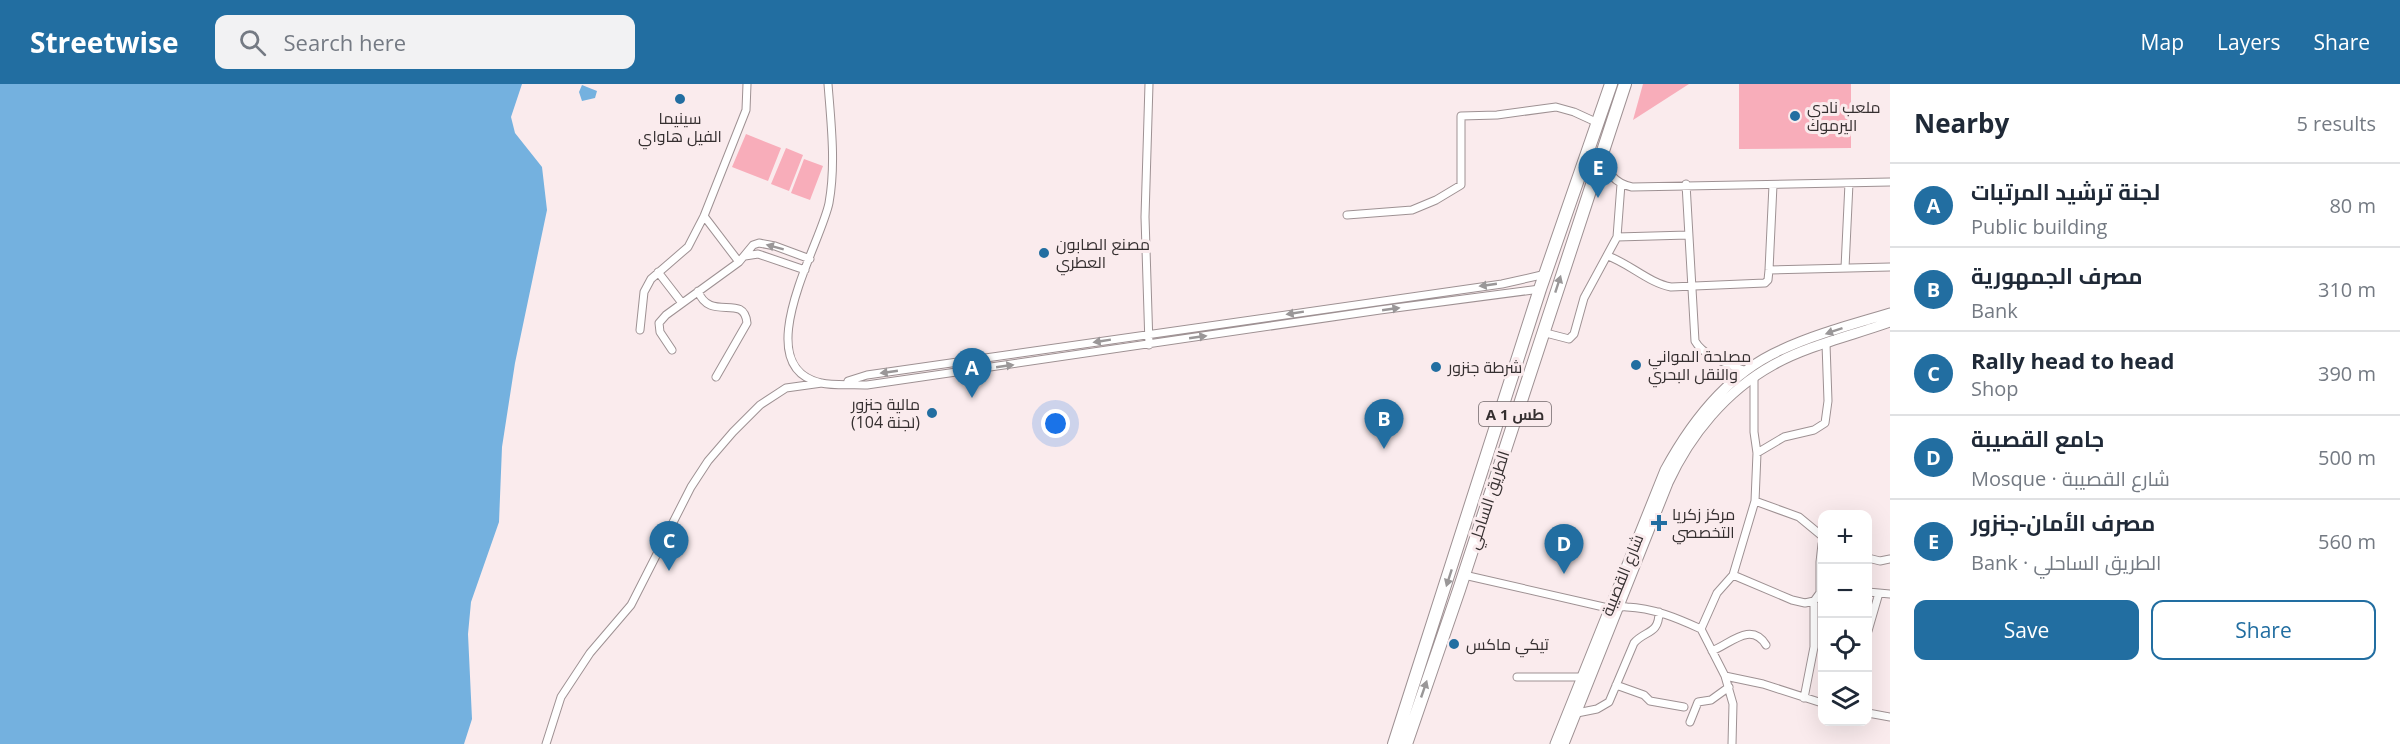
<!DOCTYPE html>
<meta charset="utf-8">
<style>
:root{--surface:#fff;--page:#f2f2f3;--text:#1f2937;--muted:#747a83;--line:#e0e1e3;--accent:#226ea1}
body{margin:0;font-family:"Open Sans",Cairo,sans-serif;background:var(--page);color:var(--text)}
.controls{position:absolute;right:18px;bottom:18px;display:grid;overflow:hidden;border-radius:12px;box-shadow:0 6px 24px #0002}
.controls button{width:54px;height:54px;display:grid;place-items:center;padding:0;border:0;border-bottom:2px solid var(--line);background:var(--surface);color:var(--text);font:30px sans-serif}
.you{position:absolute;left:1056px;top:340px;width:21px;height:21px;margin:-15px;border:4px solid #fff;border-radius:50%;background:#1a73e8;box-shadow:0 0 0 9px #1a73e833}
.badge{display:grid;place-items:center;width:39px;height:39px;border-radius:50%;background:var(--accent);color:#fff;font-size:20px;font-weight:700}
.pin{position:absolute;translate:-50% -50px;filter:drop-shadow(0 2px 3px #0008)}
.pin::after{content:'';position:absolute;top:32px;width:21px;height:18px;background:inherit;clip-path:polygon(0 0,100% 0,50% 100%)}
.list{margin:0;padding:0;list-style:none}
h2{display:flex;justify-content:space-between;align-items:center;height:78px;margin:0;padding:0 24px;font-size:26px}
h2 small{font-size:20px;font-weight:400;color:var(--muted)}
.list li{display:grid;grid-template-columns:39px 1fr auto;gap:18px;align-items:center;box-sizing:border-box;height:84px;padding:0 24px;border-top:2px solid var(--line)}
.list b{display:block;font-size:22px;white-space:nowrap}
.list p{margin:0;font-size:20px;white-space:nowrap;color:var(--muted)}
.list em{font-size:20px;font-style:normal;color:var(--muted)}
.actions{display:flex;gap:12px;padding:18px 24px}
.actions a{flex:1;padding:14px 0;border:2px solid var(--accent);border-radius:12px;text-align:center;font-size:21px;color:var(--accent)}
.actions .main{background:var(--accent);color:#fff}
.icon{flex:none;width:33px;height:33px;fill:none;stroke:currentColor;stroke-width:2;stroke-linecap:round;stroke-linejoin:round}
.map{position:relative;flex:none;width:1890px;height:660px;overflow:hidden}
header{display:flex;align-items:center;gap:36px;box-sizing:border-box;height:84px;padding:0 30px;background:var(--accent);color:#fff}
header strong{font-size:28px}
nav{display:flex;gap:33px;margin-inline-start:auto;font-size:21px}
.search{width:420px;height:54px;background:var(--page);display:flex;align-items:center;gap:15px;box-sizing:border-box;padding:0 21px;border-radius:12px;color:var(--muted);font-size:22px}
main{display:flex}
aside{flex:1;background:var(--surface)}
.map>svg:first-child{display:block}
</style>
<header>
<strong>Streetwise</strong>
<div class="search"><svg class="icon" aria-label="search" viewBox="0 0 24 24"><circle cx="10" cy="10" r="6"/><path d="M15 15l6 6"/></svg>Search here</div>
<nav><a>Map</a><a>Layers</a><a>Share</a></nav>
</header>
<main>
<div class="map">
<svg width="1890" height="660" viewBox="0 0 1890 660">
<rect width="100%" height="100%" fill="#faebed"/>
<!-- green -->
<path fill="#f8adba" d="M1643,0H1689L1633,36Z
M1739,0H1851V64L1739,65Z
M746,50L781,64L768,97L732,83Z
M786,64L803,71L789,107L771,100Z
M804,75L823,82L810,116L791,109Z"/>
<!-- water -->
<path fill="#74b1df" d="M0,0H522L511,33L515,49L542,83L547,126L515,279L502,363L499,438L471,518L468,550L472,635L464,660H0Z
M582,1L597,7L595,14L582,17L579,8Z"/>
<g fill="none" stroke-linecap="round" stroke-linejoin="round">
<defs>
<path id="street" d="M828,0C831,39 836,80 829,119C821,160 746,282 821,299C835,302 853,300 867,301L1380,226L1540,205
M1149,0L1145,133L1149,261
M1604,71C1607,89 1614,99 1632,103L1890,98
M1686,100L1695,257C1704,273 1729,280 1746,287
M1347,131L1412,126L1436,116L1461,101V32L1497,31L1556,23L1574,28L1598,39
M704,132L739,178
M1617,153L1688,151
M745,172L758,170L805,186
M1608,172C1630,180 1649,199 1671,203L1765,199L1768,196L1769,186L1773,101
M1845,184L1849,99
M1769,186L1890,183
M658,188L682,219
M698,207C710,239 744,208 747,239L716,293
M640,246L644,208L651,195L688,163L704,132L746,26L747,0
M1542,248L1569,255L1574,250L1584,214L1617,153L1621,100
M672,266L660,248L659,239L666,231L739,178L753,161L759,159L775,162L810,175
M848,297L867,291L1502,200L1546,190
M1757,369L1784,353L1814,346L1825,339L1828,317L1826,260
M1755,417L1799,433L1822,452
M1868,474L1880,477L1890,475
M1464,491L1608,524C1615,525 1620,522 1627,523C1653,524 1677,534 1701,545L1725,592L1763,600L1822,619
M1733,491L1792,516L1805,519L1814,517L1822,506
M1868,508L1890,510
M1820,509V478L1822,460
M1701,545L1717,509L1733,491L1755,417L1757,369L1754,348V293
M1868,547L1879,509
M1712,567C1730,560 1751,537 1766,561
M1725,592L1733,620L1732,660
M1517,593H1582
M1616,601L1644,611L1650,617L1684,623
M1804,614L1814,563V517
M1577,629L1597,625L1609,618L1634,559C1645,546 1659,551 1659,528
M1868,629L1890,633
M1690,638L1698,618L1711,616L1729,603
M546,660L561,613L590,569L631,521L691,403L708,377L733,348L760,321L786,304L822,299"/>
<path id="secondary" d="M1555,660L1665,386C1691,338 1729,289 1781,266C1815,250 1854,240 1890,229
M1564,660L1668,399C1690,351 1726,307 1773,281C1806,262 1854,251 1890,238"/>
<path id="highway" d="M1394,660L1540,205L1611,0
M1406,660L1459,506L1625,0"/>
</defs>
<!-- street casing -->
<use href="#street" stroke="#9e9193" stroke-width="9"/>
<!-- secondary casing -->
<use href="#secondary" stroke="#9e9193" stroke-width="11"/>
<!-- highway casing -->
<use href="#highway" stroke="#9e9193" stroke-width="14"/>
<!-- street -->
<use href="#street" stroke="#fff" stroke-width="7"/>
<!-- secondary -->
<use href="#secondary" stroke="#fff" stroke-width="9"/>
<!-- highway -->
<use href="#highway" stroke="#fff" stroke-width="12"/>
</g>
<!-- one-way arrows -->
<defs><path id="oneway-solid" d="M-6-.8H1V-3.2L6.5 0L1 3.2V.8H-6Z" transform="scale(1.5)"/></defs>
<g fill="#9a9798">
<use href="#oneway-solid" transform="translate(775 163) rotate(-165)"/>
<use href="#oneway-solid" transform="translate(1558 200) rotate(-72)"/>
<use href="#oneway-solid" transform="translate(1488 201) rotate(172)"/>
<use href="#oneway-solid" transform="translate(1391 225) rotate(-8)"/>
<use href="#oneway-solid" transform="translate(1295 229) rotate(171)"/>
<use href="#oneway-solid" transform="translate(1834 247) rotate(161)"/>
<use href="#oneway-solid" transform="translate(1198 253) rotate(-8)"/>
<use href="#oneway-solid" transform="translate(1102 257) rotate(171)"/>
<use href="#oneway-solid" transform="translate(1005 282) rotate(-8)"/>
<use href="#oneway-solid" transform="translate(889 288) rotate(172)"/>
<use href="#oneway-solid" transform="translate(1449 494) rotate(108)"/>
<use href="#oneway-solid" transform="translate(1424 605) rotate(-71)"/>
</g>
<!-- markers -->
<g fill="#226ea1" stroke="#faebed" stroke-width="2">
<circle cx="680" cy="15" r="6"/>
<circle cx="1795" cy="32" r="6"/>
<circle cx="1044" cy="169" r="6"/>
<circle cx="1636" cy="281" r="6"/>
<circle cx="1436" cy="283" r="6"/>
<circle cx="932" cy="329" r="6"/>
<path d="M1656 430h6v6h6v6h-6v6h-6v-6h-6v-6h6z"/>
<circle cx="1454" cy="560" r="6"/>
</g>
<g text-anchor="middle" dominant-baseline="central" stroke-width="6" stroke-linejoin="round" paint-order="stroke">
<!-- shield labels -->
<rect fill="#faebed" stroke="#706769" stroke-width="1.5" x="1479" y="318" width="72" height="24" rx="4.5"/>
<g font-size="15" font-weight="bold" fill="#352f30">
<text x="1515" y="330">A 1 طس</text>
</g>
<!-- poi labels -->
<g font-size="16" fill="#352f30" stroke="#faebed" text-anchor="start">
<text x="1807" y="23">ملعب نادي<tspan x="1807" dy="18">اليرموك</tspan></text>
<text x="680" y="34" text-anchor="middle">سينيما<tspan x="680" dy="18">الفيل هاواي</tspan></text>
<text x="1056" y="160">مصنع الصابون<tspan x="1056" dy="18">العطري</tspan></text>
<text x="1648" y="272">مصلحة المواني<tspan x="1648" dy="18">والنقل البحري</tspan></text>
<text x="1448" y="283">شرطة جنزور</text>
<text x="920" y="320" text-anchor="end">مالية جنزور<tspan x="920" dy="18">(لجنة 104)</tspan></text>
<text x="1672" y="430">مركز زكريا<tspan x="1672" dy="18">التخصصي</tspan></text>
<text x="1466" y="560">تيكي ماكس</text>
</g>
<!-- street labels -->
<g font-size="16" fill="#352f30" stroke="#faebed">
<text transform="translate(1488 416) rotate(-72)">الطريق الساحلي</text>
<text transform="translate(1622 491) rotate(-68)">شارع القصيبة</text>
</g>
</g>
</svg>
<div class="controls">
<button>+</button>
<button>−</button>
<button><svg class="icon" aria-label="locate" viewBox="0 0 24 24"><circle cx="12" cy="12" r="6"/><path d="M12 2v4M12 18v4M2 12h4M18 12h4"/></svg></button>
<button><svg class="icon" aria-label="layers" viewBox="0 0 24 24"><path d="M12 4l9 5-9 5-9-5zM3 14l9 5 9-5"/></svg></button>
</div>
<div class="you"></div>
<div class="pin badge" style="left:972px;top:314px">A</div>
<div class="pin badge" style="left:1384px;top:365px">B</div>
<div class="pin badge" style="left:669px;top:487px">C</div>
<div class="pin badge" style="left:1564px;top:490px">D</div>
<div class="pin badge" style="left:1598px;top:114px">E</div>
</div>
<aside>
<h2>Nearby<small>5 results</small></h2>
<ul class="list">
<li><span class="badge">A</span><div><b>لجنة ترشيد المرتبات</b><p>Public building</p></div><em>80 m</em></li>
<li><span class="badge">B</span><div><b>مصرف الجمهورية</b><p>Bank</p></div><em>310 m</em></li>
<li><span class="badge">C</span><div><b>Rally head to head</b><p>Shop</p></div><em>390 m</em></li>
<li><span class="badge">D</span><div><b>جامع القصيبة</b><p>Mosque · شارع القصيبة</p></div><em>500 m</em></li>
<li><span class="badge">E</span><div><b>مصرف الأمان-جنزور</b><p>Bank · الطريق الساحلي</p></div><em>560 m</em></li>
</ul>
<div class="actions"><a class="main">Save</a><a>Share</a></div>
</aside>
</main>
